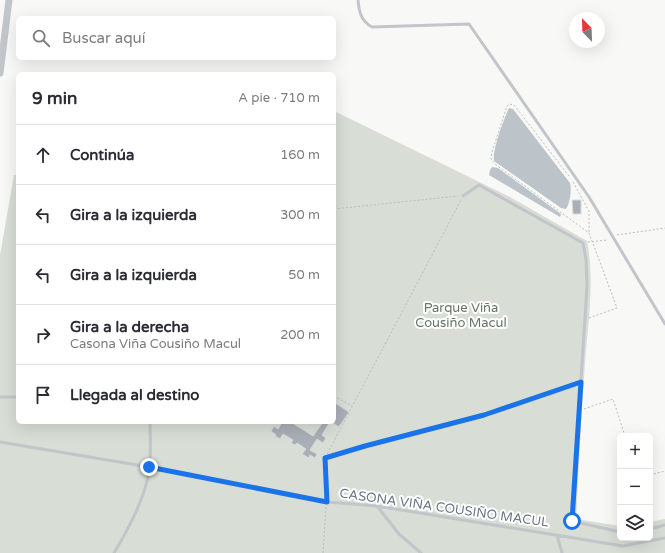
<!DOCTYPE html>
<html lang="es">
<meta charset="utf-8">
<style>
:root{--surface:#fff;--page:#f7f7f7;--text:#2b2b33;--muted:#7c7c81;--line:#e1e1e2}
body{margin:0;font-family:"Varela Round",sans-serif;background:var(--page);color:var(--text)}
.controls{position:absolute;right:12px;bottom:12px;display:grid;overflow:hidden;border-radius:6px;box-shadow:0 4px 16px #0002}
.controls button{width:36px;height:36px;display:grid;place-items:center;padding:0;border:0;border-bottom:1px solid var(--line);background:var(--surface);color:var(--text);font:20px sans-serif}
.compass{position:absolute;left:569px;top:12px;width:36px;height:36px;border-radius:50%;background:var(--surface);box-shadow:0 4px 16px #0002;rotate:337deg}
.stop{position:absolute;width:12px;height:12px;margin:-9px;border:3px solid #1a73e8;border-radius:50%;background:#fff}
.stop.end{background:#1a73e8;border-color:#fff;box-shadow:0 1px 4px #0008}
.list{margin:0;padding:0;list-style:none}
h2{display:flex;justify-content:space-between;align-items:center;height:52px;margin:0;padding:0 16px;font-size:17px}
h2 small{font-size:13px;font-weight:400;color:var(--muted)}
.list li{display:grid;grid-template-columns:26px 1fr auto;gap:12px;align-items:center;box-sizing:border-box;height:60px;padding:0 16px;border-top:1px solid var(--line)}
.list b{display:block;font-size:15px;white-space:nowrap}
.list p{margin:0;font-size:13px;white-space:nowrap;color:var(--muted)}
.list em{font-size:13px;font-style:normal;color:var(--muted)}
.icon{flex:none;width:22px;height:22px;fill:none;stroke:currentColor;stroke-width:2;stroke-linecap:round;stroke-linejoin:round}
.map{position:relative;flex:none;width:665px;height:553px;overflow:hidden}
.search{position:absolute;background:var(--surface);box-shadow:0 4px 16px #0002;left:16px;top:16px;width:320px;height:44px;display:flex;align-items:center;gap:10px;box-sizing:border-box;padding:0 14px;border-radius:6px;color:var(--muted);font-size:15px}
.panel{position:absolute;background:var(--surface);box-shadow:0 4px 16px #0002;left:16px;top:72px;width:320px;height:352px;border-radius:6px}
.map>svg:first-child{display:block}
</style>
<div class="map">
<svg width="665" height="553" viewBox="0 0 665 553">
<rect width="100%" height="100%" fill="#f8f9f6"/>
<!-- green -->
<path fill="#d8ddd6" d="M334,111L510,197L587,241C595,281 588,323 585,363C581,415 579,467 576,519L620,526V538H650V522L665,519V553H0V255L14,175H18V422H334Z"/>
<!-- water -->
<path fill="#bcc4ca" d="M509,108L513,109L570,183C572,190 570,203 566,209L561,208L494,161C492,150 504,119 509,108Z
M492,167L498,168L561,214L560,217L489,175L490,170Z"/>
<!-- building -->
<path fill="#a9afb6" stroke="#dadad9" d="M572,200H581V214H573Z
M334,402L349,412L339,427L334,424Z
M282,422H291L313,436L323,422H330L322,435L326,438L323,443L317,439L310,450L317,454L315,458L310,455L309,458L302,454L306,449L297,443L295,445L291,443L293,440L283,434L280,439L275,436L276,435L271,431L274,426L278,429Z"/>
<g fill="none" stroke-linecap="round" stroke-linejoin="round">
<!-- path -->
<path stroke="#babcbf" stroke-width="1" stroke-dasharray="2 2" stroke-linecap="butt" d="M569,176L514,105L509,104L507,106L492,152L491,159L496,165L589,233L617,308L589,318
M573,182L589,211V233
M334,209L458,196
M617,235L665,228
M588,242L608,240
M334,396L352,406
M584,409L613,399L625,436
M327,458L365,445L484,415L577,384
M650,475L665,471
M327,497L325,458L461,200
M323,553L326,506"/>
<!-- service -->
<path stroke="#c2c5c9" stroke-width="3" d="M358,0C359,12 361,21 372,27L469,24L589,197L665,324
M463,196L479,185L583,243L586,259L587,286L572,521L620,532
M0,397H18
M0,442L149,467L327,502L377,506L623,546L665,538
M377,506L399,534L421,553
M650,529L665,525
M557,535L562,553
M114,553C128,529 142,504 148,477C152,460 150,440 150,422"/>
<!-- tertiary -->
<path stroke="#c2c5c9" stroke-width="7" d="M0,73L9,0"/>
</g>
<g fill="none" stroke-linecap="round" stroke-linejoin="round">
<!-- route -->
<path stroke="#1a73e8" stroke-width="5" d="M149,467L327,502L325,458L365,446L484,415L581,382L572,521"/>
</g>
<g text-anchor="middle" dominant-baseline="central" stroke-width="4" stroke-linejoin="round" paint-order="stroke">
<!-- park labels -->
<g font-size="13" fill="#667764" stroke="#fff">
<text x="461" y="308">Parque Viña<tspan x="461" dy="15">Cousiño Macul</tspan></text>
</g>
<!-- street labels -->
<g font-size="13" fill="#6a7685" stroke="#fff">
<text transform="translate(444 508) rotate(8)">CASONA VIÑA COUSIÑO MACUL</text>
</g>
</g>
</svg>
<div class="controls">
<button>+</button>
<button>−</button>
<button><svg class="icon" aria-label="layers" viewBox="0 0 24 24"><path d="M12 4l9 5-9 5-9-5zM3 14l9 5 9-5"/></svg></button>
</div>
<svg class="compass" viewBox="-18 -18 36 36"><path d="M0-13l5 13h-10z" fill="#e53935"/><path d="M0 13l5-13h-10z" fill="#7c7c81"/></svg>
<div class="stop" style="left:572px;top:521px"></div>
<div class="stop end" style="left:149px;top:467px"></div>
<div class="search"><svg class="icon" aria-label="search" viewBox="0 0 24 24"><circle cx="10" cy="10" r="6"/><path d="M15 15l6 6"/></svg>Buscar aquí</div>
<section class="panel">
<h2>9 min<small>A pie · 710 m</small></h2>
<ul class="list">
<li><svg class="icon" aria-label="ahead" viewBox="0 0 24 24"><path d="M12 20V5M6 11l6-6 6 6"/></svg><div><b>Continúa</b></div><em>160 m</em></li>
<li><svg class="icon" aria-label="left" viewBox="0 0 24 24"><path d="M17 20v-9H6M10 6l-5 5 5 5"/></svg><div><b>Gira a la izquierda</b></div><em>300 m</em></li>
<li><svg class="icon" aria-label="left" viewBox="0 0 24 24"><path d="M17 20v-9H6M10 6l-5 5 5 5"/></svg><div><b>Gira a la izquierda</b></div><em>50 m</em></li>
<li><svg class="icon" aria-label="right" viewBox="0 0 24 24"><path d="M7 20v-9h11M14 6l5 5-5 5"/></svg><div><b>Gira a la derecha</b><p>Casona Viña Cousiño Macul</p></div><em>200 m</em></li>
<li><svg class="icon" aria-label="arrive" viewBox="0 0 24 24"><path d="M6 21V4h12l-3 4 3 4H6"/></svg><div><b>Llegada al destino</b></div></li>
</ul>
</section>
</div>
